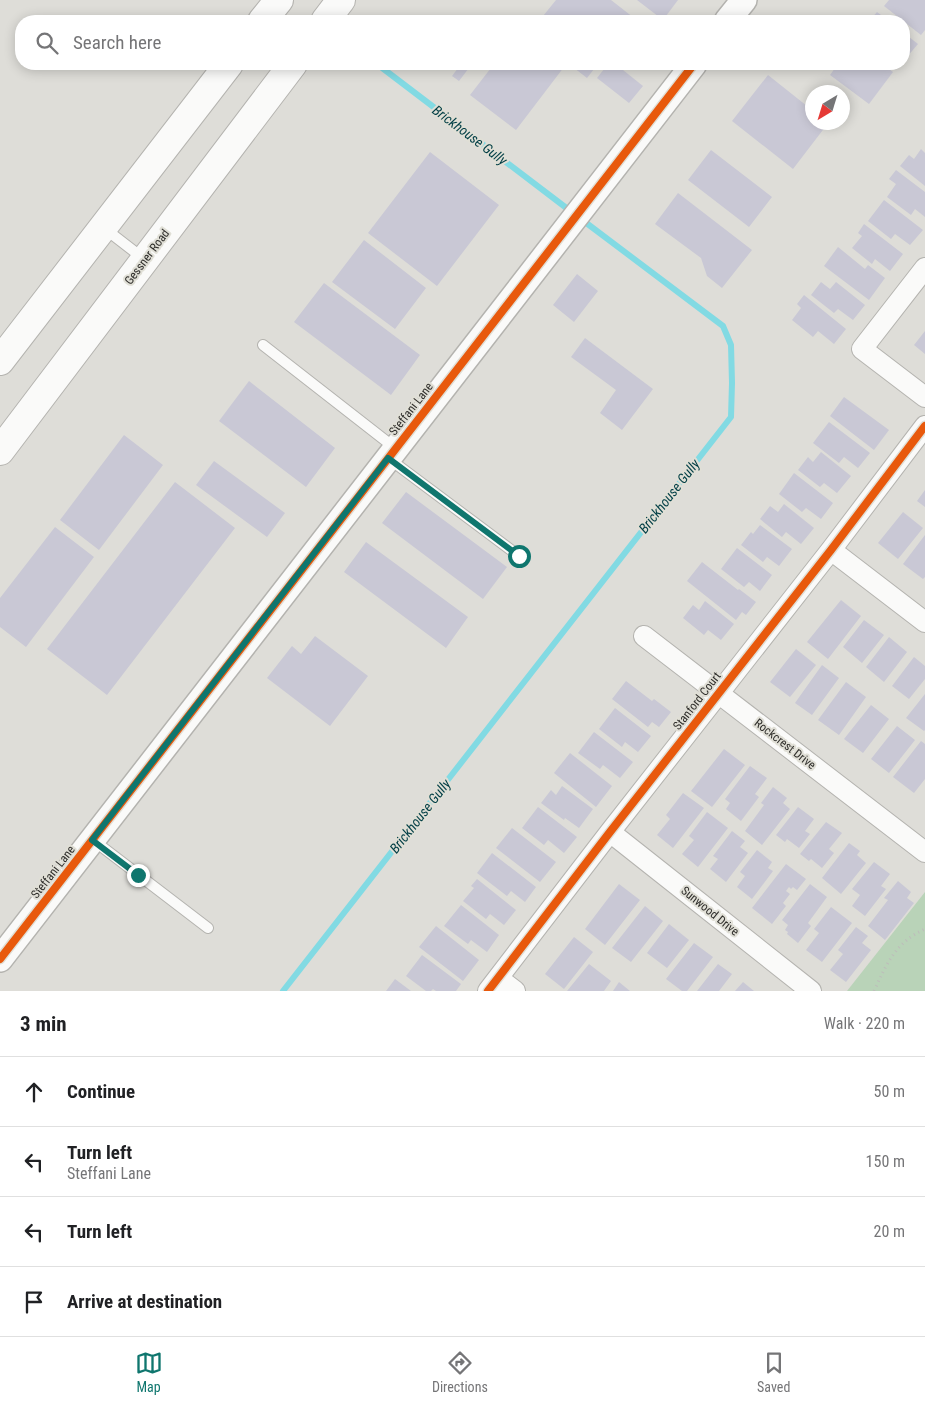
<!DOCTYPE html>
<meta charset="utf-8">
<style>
:root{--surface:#fff;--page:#f6f6f6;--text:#202124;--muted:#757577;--line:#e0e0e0;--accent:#0f766e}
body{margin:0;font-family:"Roboto Condensed",sans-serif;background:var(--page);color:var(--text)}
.compass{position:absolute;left:805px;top:85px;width:45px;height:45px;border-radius:50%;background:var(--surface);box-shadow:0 2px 12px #0003;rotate:218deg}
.stop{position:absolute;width:15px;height:15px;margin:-11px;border:4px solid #0f766e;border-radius:50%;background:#fff}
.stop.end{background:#0f766e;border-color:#fff;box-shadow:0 1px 5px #0008}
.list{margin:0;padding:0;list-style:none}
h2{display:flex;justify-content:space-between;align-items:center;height:65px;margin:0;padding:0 20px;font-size:21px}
h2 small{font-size:16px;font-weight:400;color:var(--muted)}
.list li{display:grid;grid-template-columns:32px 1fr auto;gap:15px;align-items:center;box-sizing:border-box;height:70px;padding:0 20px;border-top:1px solid var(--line)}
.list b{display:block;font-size:19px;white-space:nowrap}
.list p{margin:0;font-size:16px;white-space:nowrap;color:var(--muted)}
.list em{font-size:16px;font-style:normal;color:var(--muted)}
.icon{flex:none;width:28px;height:28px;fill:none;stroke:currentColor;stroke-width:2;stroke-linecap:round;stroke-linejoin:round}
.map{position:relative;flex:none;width:925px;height:991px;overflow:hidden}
.search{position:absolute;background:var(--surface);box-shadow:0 2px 12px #0003;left:15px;right:15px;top:15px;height:55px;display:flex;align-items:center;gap:12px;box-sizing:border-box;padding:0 18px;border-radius:20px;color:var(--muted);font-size:19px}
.sheet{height:345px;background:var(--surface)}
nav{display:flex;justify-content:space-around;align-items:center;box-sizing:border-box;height:70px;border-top:1px solid var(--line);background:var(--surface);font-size:14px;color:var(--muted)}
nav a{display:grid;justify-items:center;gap:2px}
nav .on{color:var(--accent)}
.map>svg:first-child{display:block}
</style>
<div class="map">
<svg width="925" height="991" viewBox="0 0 925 991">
<rect width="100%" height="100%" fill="#deddd8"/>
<!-- green -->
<path fill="#b9d3b8" d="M925,892V991H847Z"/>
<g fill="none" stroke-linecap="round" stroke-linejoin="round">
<!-- stream -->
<path stroke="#82dae3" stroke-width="6" d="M377,64L573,213
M283,991L731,417L732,383L731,345L723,326L581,219"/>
</g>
<!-- building -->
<path fill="#c9c8d5" d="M556,0H611L638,21H539Z
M637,0H678L663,20Z
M889,0H925V30L921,35L884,6Z
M877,12L889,21H869Z
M904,33L918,44L906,58L904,56Z
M461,64H472L459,81L452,76Z
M494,64H559L564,67L516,130L470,95Z
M569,64H598L587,78Z
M608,64H628L623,70L643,86L629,103L597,78Z
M838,64H882L893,72L869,104L830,75Z
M768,75L812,110V122H829L793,169L732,121Z
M921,149L925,153V186L900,166L909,155L914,159Z
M711,150L772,197L749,227L688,180Z
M430,152L499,205L437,286L368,233Z
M896,170L925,192V217L915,209L911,215L887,197L896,184L889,179Z
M678,193L752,250L722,288L707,276L701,258L655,224Z
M884,200L923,230L910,245L895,234L891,239L868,221Z
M864,224L903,254L890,271L875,259L872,264L852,248L862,236L858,233Z
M364,240L426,288L395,329L332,282Z
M838,247L865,269L868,265L885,278L869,300L824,266Z
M577,274L598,291L574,322L553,305Z
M821,282L830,289L836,282L865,305L853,320L838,309L834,313L811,295Z
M324,283L420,355L391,395L294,322Z
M804,295L846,329L834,344L818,331L813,337L792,320L801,308L797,304Z
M925,331V354L914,345Z
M585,338L653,389L622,430L600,413L616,390L571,357Z
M249,381L335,448L306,487L219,421Z
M844,397L889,430L874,450L830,416Z
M829,422L870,453L858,468L844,457L839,463L813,443Z
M124,435L163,465L99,550L60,520Z
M821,452L851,476L837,493L824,483L820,487L798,470L808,457L813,462Z
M214,461L285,513L267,537L196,485Z
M794,473L833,503L821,519L806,508L802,512L779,494Z
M175,482L235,528L107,695L47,649Z
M925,490V507L917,501Z
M406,492L507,567L483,599L382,523Z
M784,504L814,528L801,544L786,532L782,537L760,519L770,506L778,512Z
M903,512L923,528L898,559L878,543Z
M760,525L792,549L779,566L767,557L763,562L741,545L751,532L753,534Z
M55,527L94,557L26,647L0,627V598Z
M925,535V577L923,579L903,564Z
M366,542L468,617L446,648L344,572Z
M737,548L772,575L760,591L749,582L744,587L721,569Z
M702,562L738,590L739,589L756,602L746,615L742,612L736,620L687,581Z
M841,600L861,616L828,659L807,642Z
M705,601L734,624L721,640L708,630L704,635L683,618L693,605L699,610Z
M864,620L884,635L862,663L843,647Z
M315,636L368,676L330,726L267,678L292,646L301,654Z
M889,637L907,652L884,682L866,667Z
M796,649L816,665L790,697L770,682Z
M914,657L925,666V679L909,699L892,686Z
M822,665L839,678L812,715L795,703Z
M626,681L652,701L654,699L671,712L659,727L652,722L648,727L612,699Z
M846,682L866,697L839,735L818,720Z
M925,694V730L924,731L906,718Z
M871,705L889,719L863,753L844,739Z
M615,708L651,736L638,752L625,742L622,747L599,729Z
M897,726L915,740L889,773L871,759Z
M594,732L633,762L620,778L603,765L600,769L578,753Z
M921,741L925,744V779L914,793L893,777Z
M724,749L745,765L712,807L691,791Z
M570,753L612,786L596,807L554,773Z
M750,766L767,778L755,794L759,797L741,821L726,809L730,803L725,799Z
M562,786L593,809L579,828L565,818L564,820L541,803L551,790L556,795Z
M773,787L787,798L783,803L790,809L762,845L745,831L764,805L761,803Z
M683,793L704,808L673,848L657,835L670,819L666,815Z
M538,807L577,837L564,853L548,840L544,845L522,828Z
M798,807L814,819L805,831L810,834L799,848L787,839L785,842L776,835Z
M707,812L728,828L698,867L682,854L694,840L689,836Z
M826,822L842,833L829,849L834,853L822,868L811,859L809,861L800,854Z
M512,828L556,862L540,882L496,848Z
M732,831L745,841L740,847L748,853L726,882L710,869L718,859L713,856Z
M849,843L860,851L857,855L866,863L841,894L822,878Z
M757,850L772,862L768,868L773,871L752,899L737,887L745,876L740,872Z
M492,853L536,887L525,902L511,891L507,896L477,873Z
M874,862L890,874L881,886L886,889L865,916L852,906L860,895L852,889Z
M786,864L806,879L797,890L793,887L791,889L789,887L786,891L790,894L783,903L786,906L772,924L752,908Z
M477,879L516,910L504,925L490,914L486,919L463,901L474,888L471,886Z
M898,881L911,892L907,898L914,903L885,940L868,926L888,900L884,898Z
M619,884L640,900L605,945L585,929Z
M810,884L827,897L808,923L811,926L798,943L787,934L788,932L785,930L788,925L782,920Z
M461,905L499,935L487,952L471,940L468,944L444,926Z
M645,906L663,921L631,962L612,948Z
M831,907L852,923L822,962L806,950L819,933L814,929Z
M669,924L689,940L667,968L647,953Z
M436,926L479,960L463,981L419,947Z
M856,927L868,936L862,943L871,950L846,982L830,970L843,954L838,950Z
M574,937L593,952L564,989L545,974Z
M694,943L713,957L687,991H682L666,979Z
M422,955L461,984L456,991H436L433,989L431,991H426L406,976Z
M589,964L611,981L604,991H567Z
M718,964L732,974L719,991H697Z
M395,979L411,991H386Z
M619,982L630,991H613Z
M743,982L754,991H735Z"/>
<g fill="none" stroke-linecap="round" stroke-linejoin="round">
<defs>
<path id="service" d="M104,228L144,259
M263,345L395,448
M388,458L519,556
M93,840L208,928"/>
<path id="minor" d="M925,268L862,349L925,397
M831,550L925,622
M644,636L925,852
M610,832L811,991
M498,978L515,991
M488,991L610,832L831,550L925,426"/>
<path id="tertiary" d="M727,21L744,0
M0,959L694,64"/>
<path id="secondary" d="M262,21L279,0
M325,21L341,0
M0,361L229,64
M0,451L293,64"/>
</defs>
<!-- service casing -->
<use href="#service" stroke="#b4b3af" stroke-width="12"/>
<!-- minor casing -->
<use href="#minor" stroke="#b4b3af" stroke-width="22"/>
<!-- tertiary casing -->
<use href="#tertiary" stroke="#b4b3af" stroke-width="28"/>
<!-- secondary casing -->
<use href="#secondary" stroke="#b4b3af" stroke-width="30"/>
<!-- path -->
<path stroke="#bdbcba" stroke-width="3" stroke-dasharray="1 4" stroke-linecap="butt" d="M874,991C887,963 896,942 925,929"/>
<!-- service -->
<use href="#service" stroke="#fafaf9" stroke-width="10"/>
<!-- minor -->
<use href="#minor" stroke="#fafaf9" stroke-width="20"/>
<!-- tertiary -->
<use href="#tertiary" stroke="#fafaf9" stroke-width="25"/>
<!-- secondary -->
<use href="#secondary" stroke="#fafaf9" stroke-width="28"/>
<defs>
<path id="cycleway" d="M0,959L694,64
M488,991L610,832L831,550L925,426"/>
</defs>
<!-- cycleway casing -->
<use href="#cycleway" stroke="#e0dfd6" stroke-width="11"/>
<!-- cycleway -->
<use href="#cycleway" stroke="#e8590c" stroke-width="8"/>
</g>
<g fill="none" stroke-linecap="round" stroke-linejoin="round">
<!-- route -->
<path stroke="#0f766e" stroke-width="6" d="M138,875L92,840L388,458L519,556"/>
</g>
<g text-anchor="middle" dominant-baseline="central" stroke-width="4" stroke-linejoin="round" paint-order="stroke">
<!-- street labels -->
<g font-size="12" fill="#2f2e2b" stroke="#e0dfd6">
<text transform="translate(147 257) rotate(-53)">Gessner Road</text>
<text transform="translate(411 409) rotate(-52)">Steffani Lane</text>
<text transform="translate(697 701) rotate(-52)">Stanford Court</text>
<text transform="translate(785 744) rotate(38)">Rockcrest Drive</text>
<text transform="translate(53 872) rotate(-52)">Steffani Lane</text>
<text transform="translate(710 911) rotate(39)">Sunwood Drive</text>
</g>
<!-- water labels -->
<g font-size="14" font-style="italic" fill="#003e45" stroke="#e0dfd6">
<text transform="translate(470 135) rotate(37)">Brickhouse Gully</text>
<text transform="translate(669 496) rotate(-52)">Brickhouse Gully</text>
<text transform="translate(420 816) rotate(-52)">Brickhouse Gully</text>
</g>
</g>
</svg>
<svg class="compass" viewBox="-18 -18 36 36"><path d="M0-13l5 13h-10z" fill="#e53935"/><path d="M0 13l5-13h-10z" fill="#757577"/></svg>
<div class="stop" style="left:519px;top:556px"></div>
<div class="stop end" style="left:138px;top:875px"></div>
<div class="search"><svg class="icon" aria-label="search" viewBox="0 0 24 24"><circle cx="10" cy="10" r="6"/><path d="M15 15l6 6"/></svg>Search here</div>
</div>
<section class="sheet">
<h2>3 min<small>Walk · 220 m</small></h2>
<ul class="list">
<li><svg class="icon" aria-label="ahead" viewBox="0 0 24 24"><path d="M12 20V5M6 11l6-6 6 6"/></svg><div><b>Continue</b></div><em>50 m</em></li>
<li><svg class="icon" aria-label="left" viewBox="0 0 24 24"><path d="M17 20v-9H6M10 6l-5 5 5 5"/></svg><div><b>Turn left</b><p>Steffani Lane</p></div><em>150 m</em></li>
<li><svg class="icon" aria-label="left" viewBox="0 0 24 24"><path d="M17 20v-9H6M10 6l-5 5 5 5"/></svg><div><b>Turn left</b></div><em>20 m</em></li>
<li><svg class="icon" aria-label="arrive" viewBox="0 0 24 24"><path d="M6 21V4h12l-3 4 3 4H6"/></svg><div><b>Arrive at destination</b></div></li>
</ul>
</section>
<nav>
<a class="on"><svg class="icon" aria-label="map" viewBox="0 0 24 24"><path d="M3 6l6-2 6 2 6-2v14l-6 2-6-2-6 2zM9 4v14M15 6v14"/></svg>Map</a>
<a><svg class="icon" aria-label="directions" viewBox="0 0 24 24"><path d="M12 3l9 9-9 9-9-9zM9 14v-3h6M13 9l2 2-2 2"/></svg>Directions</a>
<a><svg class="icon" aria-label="saved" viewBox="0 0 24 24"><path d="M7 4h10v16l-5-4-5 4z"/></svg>Saved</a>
</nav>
